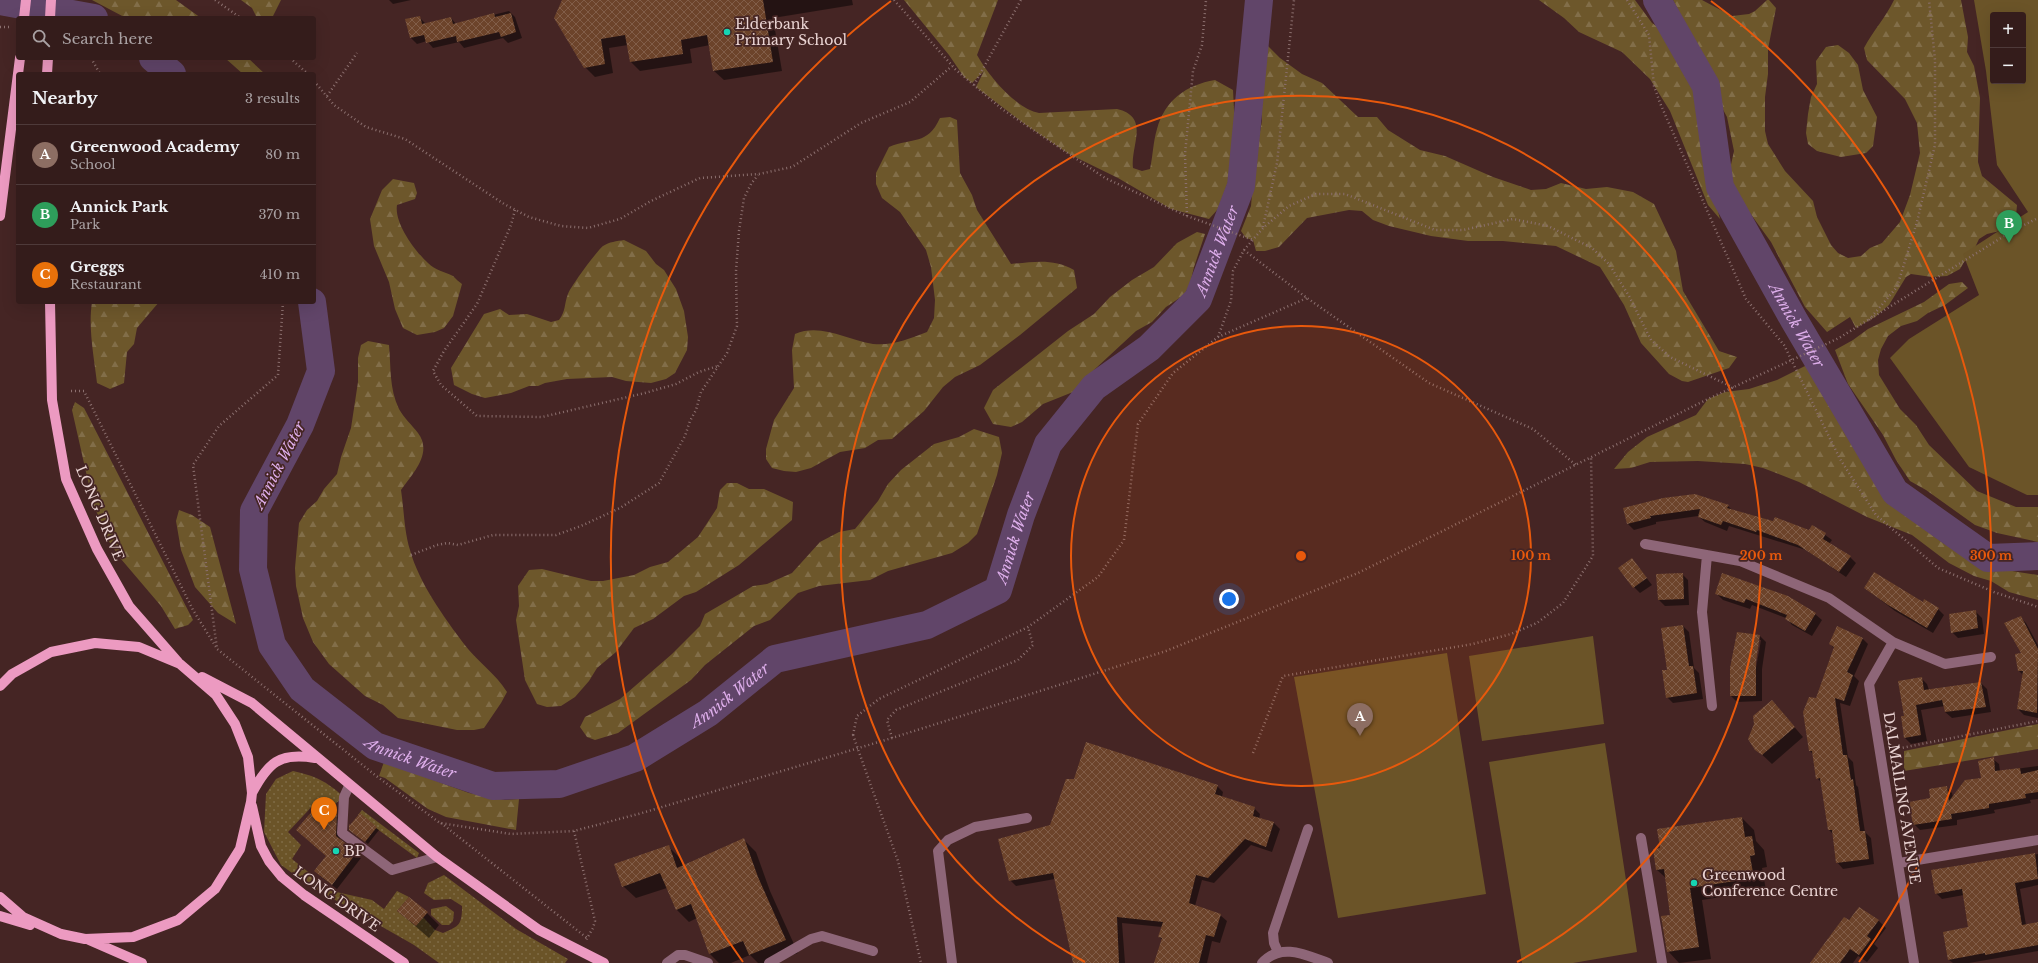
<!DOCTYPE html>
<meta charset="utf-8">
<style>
:root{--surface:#341c1b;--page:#3c2524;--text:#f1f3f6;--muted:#a9a1a3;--line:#4e3a3a;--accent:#8c9099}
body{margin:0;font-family:"Libre Baskerville",serif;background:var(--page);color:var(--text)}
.controls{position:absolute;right:12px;top:12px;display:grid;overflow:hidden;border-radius:4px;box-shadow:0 4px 16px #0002}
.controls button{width:36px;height:36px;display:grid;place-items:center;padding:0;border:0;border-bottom:1px solid var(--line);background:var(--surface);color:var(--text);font:20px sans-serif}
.you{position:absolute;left:1229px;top:599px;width:14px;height:14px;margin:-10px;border:3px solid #fff;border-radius:50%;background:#1a73e8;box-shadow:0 0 0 6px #1a73e833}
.badge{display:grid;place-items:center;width:26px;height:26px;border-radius:50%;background:var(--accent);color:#fff;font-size:13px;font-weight:700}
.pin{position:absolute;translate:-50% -33px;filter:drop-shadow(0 1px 2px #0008)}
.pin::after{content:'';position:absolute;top:21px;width:14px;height:12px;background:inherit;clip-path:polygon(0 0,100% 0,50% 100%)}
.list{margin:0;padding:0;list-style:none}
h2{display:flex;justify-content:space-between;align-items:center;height:52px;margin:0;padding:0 16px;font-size:17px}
h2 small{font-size:13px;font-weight:400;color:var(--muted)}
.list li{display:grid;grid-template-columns:26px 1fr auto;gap:12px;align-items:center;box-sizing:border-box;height:60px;padding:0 16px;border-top:1px solid var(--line)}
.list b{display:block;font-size:15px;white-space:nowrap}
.list p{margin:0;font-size:13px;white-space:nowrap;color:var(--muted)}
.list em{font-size:13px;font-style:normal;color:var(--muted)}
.icon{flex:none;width:22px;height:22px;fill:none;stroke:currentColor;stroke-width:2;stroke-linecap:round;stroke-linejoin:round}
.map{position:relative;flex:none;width:2038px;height:963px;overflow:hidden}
.search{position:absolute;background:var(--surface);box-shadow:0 4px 16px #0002;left:16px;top:16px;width:300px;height:44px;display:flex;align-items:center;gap:10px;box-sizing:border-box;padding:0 14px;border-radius:4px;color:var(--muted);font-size:15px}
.panel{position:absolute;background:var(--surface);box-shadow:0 4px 16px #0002;left:16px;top:72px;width:300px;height:232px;border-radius:4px}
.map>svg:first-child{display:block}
</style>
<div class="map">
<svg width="2038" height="963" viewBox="0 0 2038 963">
<defs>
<pattern id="grass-dots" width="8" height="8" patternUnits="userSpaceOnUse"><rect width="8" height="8" fill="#6b5428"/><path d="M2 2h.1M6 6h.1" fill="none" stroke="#806c46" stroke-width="1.8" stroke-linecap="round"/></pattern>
<pattern id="forest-firs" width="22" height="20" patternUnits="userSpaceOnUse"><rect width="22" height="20" fill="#6d572b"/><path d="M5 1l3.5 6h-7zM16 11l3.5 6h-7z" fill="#826e49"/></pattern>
<pattern id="building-cross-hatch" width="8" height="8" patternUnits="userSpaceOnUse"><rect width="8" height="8" fill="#6c432a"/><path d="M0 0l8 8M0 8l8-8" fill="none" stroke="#815d48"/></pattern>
</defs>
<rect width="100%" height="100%" fill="#452524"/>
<!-- grass -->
<path fill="url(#grass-dots)" d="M293,771C316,776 326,781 344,797L327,810L318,800L288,832L301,845L292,859L332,891L372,900L384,909L397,891L409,897L397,911L416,926L423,917L435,930L443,933C460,926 462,924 462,906L451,899L434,900L424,893L428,883L444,875L516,929L568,959L565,963H439L414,945L309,885L281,865L264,832L266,794L276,779Z
M362,810L419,853L417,858L358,815Z
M446,906L454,912L453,921L449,925H442L431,915V909Z"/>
<!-- forest -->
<path fill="url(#forest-firs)" d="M92,0H176L201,18H126Z
M241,0H281L272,18H257L252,8Z
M904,0H998L977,55C988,75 1016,109 1039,113L1117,109C1151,117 1130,146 1133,168L1142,171L1150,169C1153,156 1153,142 1157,129C1165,100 1186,85 1215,80L1233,90L1236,151L1232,171L1218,209L1209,219L1171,209L1118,178L1069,154L1026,125L976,87L984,71L972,83L964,77L949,55Z
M1539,0H1635L1652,23L1671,36L1688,80L1692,86L1701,107L1709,140L1713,158V192L1720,219L1708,205L1670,111L1650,79L1622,52L1579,32L1564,18Z
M1673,0H1702L1732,16L1749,14L1755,11L1767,0H1769L1776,8L1768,49V74L1765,97V131L1768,144L1785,171L1813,201L1817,217L1831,245L1838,253L1848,258L1861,256L1870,248L1882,243L1900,222L1910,195L1920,153L1917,123L1905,99L1867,60L1864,48C1873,31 1886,17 1894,0H1961L1968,37L1967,52L1974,66L1980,98L1978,162L1982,176L2017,205L2016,216L2012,228L1987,234L1979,239L1970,258L1964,262L1960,269L1947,276L1932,277L1911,274L1906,277L1889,305L1875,317L1856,328L1850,317L1827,332L1805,307L1771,242L1731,187L1729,174L1734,151L1727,117L1720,104L1718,85Z
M1265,43L1280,58L1302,74L1322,83L1358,117H1377L1388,130L1420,150L1445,156L1493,177L1531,190L1546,189L1561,183L1586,189L1607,187L1633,192L1654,204L1676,251L1683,291L1719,351L1737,357L1729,368L1688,382L1682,381L1669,374L1641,343L1624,305L1600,267L1556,246L1503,241H1468L1431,236L1389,226L1373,220L1362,211L1349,210L1307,218L1279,247L1265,251H1256L1253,240L1246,238L1241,231L1251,206L1255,158L1262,121L1261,95L1264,78L1262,62Z
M1838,45L1849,53L1858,65L1863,90L1877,117L1873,146L1866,153L1841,157L1817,151L1808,144L1806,133L1808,114L1811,97L1817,84L1816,61L1826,47Z
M225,58H248L265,74H243Z
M950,117L957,120L960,173L972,195L977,210L1011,264C1034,262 1053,258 1074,270L1077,288L1020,335L980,365L955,377L943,387L924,411L892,439L878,440L865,448L840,452L811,468L796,472L784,471L772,468L766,459V449L774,420L794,388L792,350L795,334C821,323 847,340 873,344C892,346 909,339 927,332L934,318L935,300L931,267L926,250L900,212L882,198L876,184V173L889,147C913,137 927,146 940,118Z
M393,179L414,183L417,193L415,199L397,205C394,223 415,251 428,263C435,270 445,272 453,276C456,279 459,282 462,284L453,316L444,328L435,332L417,335L403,328L395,309L389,282L374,246L370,219L382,190Z
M1197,232L1205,234L1194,267L1190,284L1184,295L1166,307L1152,322L1136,331L1095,369L1078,390L1043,404L1022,422L1011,427L993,424L984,408L993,390L1068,331L1094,314L1110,297L1132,280L1154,267L1177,243Z
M624,240L646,251L656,264L664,270L676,289L684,311L688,337L687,350L675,373L666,379L651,383L626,381L612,377L567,379L545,383L538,386H529L511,393L485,398L472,394L454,385L451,368L484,314L500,309L509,315L527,314L551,322L559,320C566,311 564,304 568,294C571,286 596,252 603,246C609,242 617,241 624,240Z
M1962,282L1968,288L1945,305L1928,313L1917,321L1901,326L1888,336L1881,349L1878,360L1879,375L1900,409L1916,425L1929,445L1977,491L2016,507H2038V542L1997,533L1975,525L1926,490L1910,481L1896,460L1883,435L1848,384L1835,350L1853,340L1868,329L1924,302L1949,284Z
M92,302H159L137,328L134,344L127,352L124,383L110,389L97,383C94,357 88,328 92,302Z
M368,341L389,345C391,366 389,389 399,409C404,418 412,425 418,433C433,453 413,473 401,490C404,509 404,531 410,550C419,583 444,617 464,644C477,661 496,674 507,692L501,703L484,728L474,730H457L398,718L383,705L365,696L329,664L313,642L303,618L296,586L295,568L299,523L307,510L317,501L324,489L337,474L341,457L351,428L358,382V358L361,345Z
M1813,362C1853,439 1888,517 1970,559C1988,568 2018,572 2038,575V600L2009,592L1991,581L1974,576L1949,563L1912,535L1867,517L1799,482L1763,468L1745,464L1698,461L1650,462L1631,468L1614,469L1628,452L1647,437L1696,415L1708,399L1725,392L1749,389L1777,380Z
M75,402L84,408L193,620L188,625L175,629L161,606L121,559L108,540L93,503L72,410Z
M974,429L999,437L1002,453L997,475L977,534L968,543L952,553L888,571L870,580L819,586L798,593L770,620L754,626L705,665L691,680L618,733L595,740L587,737L580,727L585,717L620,699L672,654L700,626L705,614L753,586L767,584L792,573L820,542L839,532L855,529L878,501L888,484L901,470L934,444L959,437Z
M727,483H737L749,489H764L793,502L792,520L739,565L696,592L684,596L653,619L634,628L616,652L597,668L589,681L575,697L561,706L547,707L537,704L525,680L516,620L519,606L518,586L529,570L542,569L591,581H603L634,575L650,567L668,562L698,537L717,508L720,490Z
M179,510L192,515L210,527L236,624L218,613L195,587L181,550L176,521Z
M2038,724V749L1904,771V751Z
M384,762L469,793L505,800L519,799L516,830L446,817L428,809L385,778L379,776Z"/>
<!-- park -->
<path fill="#6b5428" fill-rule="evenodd" d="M1974,0H2038V495H2027L1969,467L1890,358L1909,339L1979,295L1963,254L2028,212L1997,165L1986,71ZM1993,15H2023V81H1993Z
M1593,636L1604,724L1482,741L1469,656Z
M1447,653L1486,894L1338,918L1294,677Z
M1605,743L1637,952L1573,963H1522L1489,762Z"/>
<!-- shadow -->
<path fill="#0007" fill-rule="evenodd" d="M389,0H411L393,4Z
M567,0H852L853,5L773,18L782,71L724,80L714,71L710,45L690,49L692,63L640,71L631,62L628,45L609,48L613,73L595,77L585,67Z
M509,11L515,17L522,38L508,43L503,38L464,48L459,42L433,48L427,41L417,44L411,38L419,17L426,24L451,18L456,24Z
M1728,506L1732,510L1809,531L1813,526L1832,540L1829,544L1850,557L1856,563L1846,577L1806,550L1729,526L1727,531L1705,522L1698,516L1656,522V524L1634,530L1628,524L1625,509Z
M1632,559L1652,585L1640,593L1634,587Z
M1682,574L1688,580L1689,605L1665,606L1659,600Z
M1723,574L1815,614L1822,620L1812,636L1792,625L1786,618L1752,605L1750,609L1723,600L1716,593Z
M1865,588L1923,603L1938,609L1944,615L1933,633L1895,611Z
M1976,612L1982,618L1984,634L1958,638L1952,632Z
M2020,617L2026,623L2038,645V718L2024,715L2018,709L2023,675L2019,671L2022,654Z
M1683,626L1689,632L1694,668L1699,673L1703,699L1673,703L1667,697L1668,671Z
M1760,636L1766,642L1762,669V701L1737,702L1731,696ZM1759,640H1761L1756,668L1754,667Z
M1862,638L1868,644L1854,676L1859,681L1850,706L1840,703L1848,757L1853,762L1856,785L1858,787L1865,832L1871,838L1874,864L1843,869L1837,862L1833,834L1829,830L1822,783L1817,778L1813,754L1810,751L1816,699L1835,649L1830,644Z
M1921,678L1927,684L1929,690L1981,683L1987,689L1991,712L1952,718L1945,712V706L1921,710L1927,741L1911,744L1905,738L1906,717Z
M1772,701L1803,737L1772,764L1756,749Z
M1993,759L1999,764L2000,771L2038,766V799L2030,800L2031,803L1994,810L1995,813L1957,820V825L1920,830L1914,824L1931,799L1946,787L1952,793L1953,797L1982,778Z
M1217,786L1223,792L1222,797L1254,808L1260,814L1259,819L1274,823L1280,829L1272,852L1251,845L1214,883L1202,880L1195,906L1220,915L1227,921L1220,943L1212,941L1207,963H1155L1163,940L1159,937L1162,927L1122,923L1125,963H1074L1055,879L1016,886L1010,880Z
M332,815H336L341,820L340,841L361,858L337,889L320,876L327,856Z
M1742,818L1754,830L1756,841L1764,850L1767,867L1762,868L1766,890L1702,900L1711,959L1679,963L1668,951L1671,916L1666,878L1657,870L1661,849Z
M376,828L379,830L368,844L353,832Z
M744,840L756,852L770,891L798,953L773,963H758L750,955L731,963H719L710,954L697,918L689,922L676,909L667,888L636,898L623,886L668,846L681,859L683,866Z
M2038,854V885L2020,889L2026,925L2038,923V951L1969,963H1953L1949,960L1970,928L1964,895L1942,899L1936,893L1932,871Z
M1859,908L1879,921L1886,928L1874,944L1878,948L1867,962L1858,956L1853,963H1811Z
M398,911L427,913L439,925L429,938Z"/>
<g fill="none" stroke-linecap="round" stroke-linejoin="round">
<!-- river -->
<g stroke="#614569" stroke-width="28">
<path id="s1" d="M1657,0L1706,86L1720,187L1794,320L1895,492L1988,558L2038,556"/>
<path d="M0,1L94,18"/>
<path d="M153,58L172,74"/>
<path id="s2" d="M312,302L321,371L300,425L254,511L253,569L272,645L302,689L375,746L493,786L559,784L635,758L708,713L775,659L927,625L998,590L1021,515L1048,444L1094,387L1149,348L1198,299L1241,186L1259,0"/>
</g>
</g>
<!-- building -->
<path fill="url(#building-cross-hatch)" d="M562,0H763L773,62L713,71L707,35L681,40L683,54L630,62L625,35L601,39L605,64L584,68L554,18Z
M494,13L495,17L511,13L516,32L501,37L499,32L457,42L456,36L426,43L424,35L410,38L405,19L420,16L422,24L451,17L453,24Z
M1695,494L1729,505L1727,508L1773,521L1775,517L1809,530L1812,525L1826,533L1823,539L1851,556L1839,572L1798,545L1757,530L1756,532L1723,521L1721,525L1698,517L1700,509L1650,516L1651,518L1627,524L1623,508L1663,498Z
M1632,558L1647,578L1633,588L1618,568Z
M1874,572L1923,602L1924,599L1939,608L1927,628L1888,605L1864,588Z
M1683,573L1684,599L1658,600L1656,574Z
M1722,573L1788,596L1816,613L1805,631L1785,619L1787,615L1746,599L1744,603L1715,594Z
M1976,610L1978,628L1951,633L1949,614Z
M2021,616L2038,649L2037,713L2017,709L2023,671H2018L2015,654L2021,653L2004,623Z
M1683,625L1689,666H1693L1697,693L1666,698L1662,670H1667L1661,628Z
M1837,626L1863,638L1847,672L1853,675L1844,701L1835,698L1843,755H1847L1851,780L1853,779L1860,831H1865L1869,859L1836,863L1832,830H1828L1820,778L1816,779L1812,751H1809L1803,712L1809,697L1816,698L1834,647L1829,644Z
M1737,632L1760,635L1756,662V696H1730V668Z
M1922,677L1924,690L1981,682L1986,707L1945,712L1942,700L1916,705L1921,735L1904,738L1901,716H1904L1898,681Z
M1772,700L1795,727L1762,755L1755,750L1748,739L1754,724L1753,716Z
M1086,742L1218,785L1215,794L1255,807L1253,816L1274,822L1266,847L1245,839L1208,878L1196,875L1189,903L1221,914L1214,937L1206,935L1199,963H1154L1162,938L1158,937L1163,922L1117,917L1119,963H1073L1053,873L1009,881L998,839L1050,825L1066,779H1074Z
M1994,757L1995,771L2020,768L2021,774L2038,770V792L2025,794L2026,798L1989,804V808L1951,814L1952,819L1913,825L1909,802L1930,798L1929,789L1947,786L1949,801L1965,780L1981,778L1978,761Z
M319,803L332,814L334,812L337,814L336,836L357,852L332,885L314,871L326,856L296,830Z
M360,813L377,827L365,842L349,830V824L350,825Z
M1742,817L1745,837L1752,836L1755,855L1750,856L1754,878L1690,888L1699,947L1667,952L1661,916L1670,915L1664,869L1656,870L1653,849L1660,848L1657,829Z
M744,838L758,877L786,940L749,955L743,941L709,954L691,904L676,910L660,873L622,887L614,864L669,845L677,868Z
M2035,853L2038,879L2015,883L2022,925L2038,922V945L1985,955V953L1948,960L1943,932L1968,927L1962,889L1935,894L1931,870Z
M409,897L428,912L416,926L397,911Z
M1859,907L1879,920L1867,936L1871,939L1859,955L1850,949L1840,963H1810L1844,917L1849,920Z"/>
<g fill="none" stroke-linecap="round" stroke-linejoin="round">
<!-- path -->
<path stroke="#8c706f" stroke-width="2.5" stroke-dasharray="1 3" stroke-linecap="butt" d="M215,0L241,18
M894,0L955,69L1002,109L1105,178L1187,216L1253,240
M1627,0L1649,35L1654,86L1660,103L1746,299L1784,345L1840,459L1876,515L1938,568L1994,592L2038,607
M0,27H9
M91,58L100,74
M290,58L308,74
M314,81L334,105L366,127L405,139L504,204L529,217L561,226L588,228L620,219L651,201L700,178L759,174L792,167L861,123L910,102L952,66
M974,85L1021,0
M327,96L357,53
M515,210L511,225L477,304L444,351L433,371L441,385L477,416L542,417L645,393L676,384L699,372L718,366
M1187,216L1185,154L1193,71L1202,45L1206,0
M1263,227L1277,163L1294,0
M1244,250L1307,298L1429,383L1533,429L1576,465
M283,302L278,375L219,426L193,465L217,649L375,775L440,823L511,834L574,831L642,813L892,738L1166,651L1358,573L1708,399L1839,338L2014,230L2038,218
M1869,320L1897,287L1917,222L1935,145V60L1929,0
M1218,337L1231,301L1233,271L1244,250L1263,228L1289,206L1316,194H1345L1435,230H1463L1513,219L1548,226L1592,248L1609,264L1629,296L1651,340L1670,357L1734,388
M71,391H84L193,610L216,647
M411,555L437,545L447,543L458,545L493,535H556L581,526L620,508L659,483L685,436L690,421L696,410L701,392L727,353L737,326L736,271L739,231L744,198L751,184L758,175
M853,735L857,716L879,699L1028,627L1098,577L1124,540L1138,424L1173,373L1218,337L1307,298
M892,738L887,720L896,710L1018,660L1033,645L1028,627
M1891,750L2038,721
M1253,753L1283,676L1473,644L1511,634L1537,623L1563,603L1593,556L1591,458
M865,769L898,861L921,963
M441,823L587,938
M574,831L595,921L593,928L586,940"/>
<!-- minor -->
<path stroke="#8e6678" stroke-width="10" d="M1645,544L1740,561L1829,598L1893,642L1945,664L1991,657
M1707,555L1702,612L1712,706
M1893,642L1869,684L1914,963
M349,786L344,797L342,833L392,870L437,857
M1641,838L1662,963
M1899,863L2038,840
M1278,952L1274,943L1273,933L1308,829
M667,963L678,955H685L708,963
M769,963L811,939L822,936L873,951
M952,963L938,851L948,840L975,827L1027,818
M1262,963C1281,942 1306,955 1328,963"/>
<!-- major -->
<path stroke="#ec9ac1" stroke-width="10" d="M24,18L26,0
M50,18L51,0
M47,74L48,58
M0,216L20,58
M50,302L52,400L66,479L97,549L129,606L178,662
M202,677L252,703L437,857L539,930L604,963
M0,686L12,674L51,652L95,643L139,647L180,664L216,695L235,724L248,757L252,793L251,802L240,849L215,889L178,920L133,937L85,939L61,934L23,917L0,897
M252,793C268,763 279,752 315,758
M252,806L261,846L269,861L282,877L304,895L404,963
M0,916L30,925
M89,940L142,963"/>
<!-- path-bridge -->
<path stroke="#8c706f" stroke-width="2.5" stroke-dasharray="1 3" stroke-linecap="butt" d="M853,735L865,769"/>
</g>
<!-- distance rings -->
<circle cx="1301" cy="556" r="230" fill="#e8590c" fill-opacity=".12"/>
<g fill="none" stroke="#e8590c" stroke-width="2">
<circle cx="1301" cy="556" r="230"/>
<path d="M1085 962A460 460 0 1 1 1517 962"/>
<path d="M743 962A690 690 0 0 1 891 1M1711 1A690 690 0 0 1 1859 962"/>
</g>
<!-- markers -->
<g fill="#15d5b3" stroke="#452524" stroke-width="1.5">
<circle cx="727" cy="32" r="4"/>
<circle cx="336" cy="851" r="4"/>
<circle cx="1694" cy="883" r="4"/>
</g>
<g text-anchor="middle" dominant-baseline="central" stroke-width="3.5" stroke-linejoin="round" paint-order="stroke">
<!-- poi labels -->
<g font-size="14" fill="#ead4d3" stroke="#452524" text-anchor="start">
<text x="735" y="24">Elderbank<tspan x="735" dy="16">Primary School</tspan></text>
<text x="344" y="851">BP</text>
<text x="1702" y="875">Greenwood<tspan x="1702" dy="16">Conference Centre</tspan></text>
</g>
<!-- street labels -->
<g font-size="14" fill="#ead4d3" stroke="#452524">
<text transform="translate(100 513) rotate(67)">LONG DRIVE</text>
<text transform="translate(1902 798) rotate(81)">DALMAILING AVENUE</text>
<text transform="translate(337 899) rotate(35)">LONG DRIVE</text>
</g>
<!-- water labels -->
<g font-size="15" font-style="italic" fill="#deaeeb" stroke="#452524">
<text stroke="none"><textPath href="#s2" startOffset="1601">Annick Water</textPath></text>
<text stroke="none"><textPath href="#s1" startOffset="359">Annick Water</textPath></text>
<text transform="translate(279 465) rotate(-63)">Annick Water</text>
<text stroke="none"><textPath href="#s2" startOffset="1240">Annick Water</textPath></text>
<text stroke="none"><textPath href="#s2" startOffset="892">Annick Water</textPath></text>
<text stroke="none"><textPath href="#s2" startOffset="545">Annick Water</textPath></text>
</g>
</g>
<circle cx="1301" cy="556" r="6" fill="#e8590c" stroke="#452524" stroke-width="2"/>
<g font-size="12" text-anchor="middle" font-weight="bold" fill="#e8590c" stroke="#452524" stroke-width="3.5" stroke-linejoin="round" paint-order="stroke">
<text x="1531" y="560">100 m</text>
<text x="1761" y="560">200 m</text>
<text x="1991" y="560">300 m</text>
</g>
</svg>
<div class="controls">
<button>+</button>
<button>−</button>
</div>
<div class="you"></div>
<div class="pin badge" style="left:1360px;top:736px;background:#8d6e63">A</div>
<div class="pin badge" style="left:2009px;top:243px;background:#2e9e5b">B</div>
<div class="pin badge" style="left:324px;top:830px;background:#e8710a">C</div>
<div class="search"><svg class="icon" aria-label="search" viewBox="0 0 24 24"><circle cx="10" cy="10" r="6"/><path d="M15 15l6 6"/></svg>Search here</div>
<section class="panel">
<h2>Nearby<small>3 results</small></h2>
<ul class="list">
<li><span class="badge" style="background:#8d6e63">A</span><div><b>Greenwood Academy</b><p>School</p></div><em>80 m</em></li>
<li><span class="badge" style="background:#2e9e5b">B</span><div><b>Annick Park</b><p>Park</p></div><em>370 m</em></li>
<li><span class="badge" style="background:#e8710a">C</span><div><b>Greggs</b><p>Restaurant</p></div><em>410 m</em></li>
</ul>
</section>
</div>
